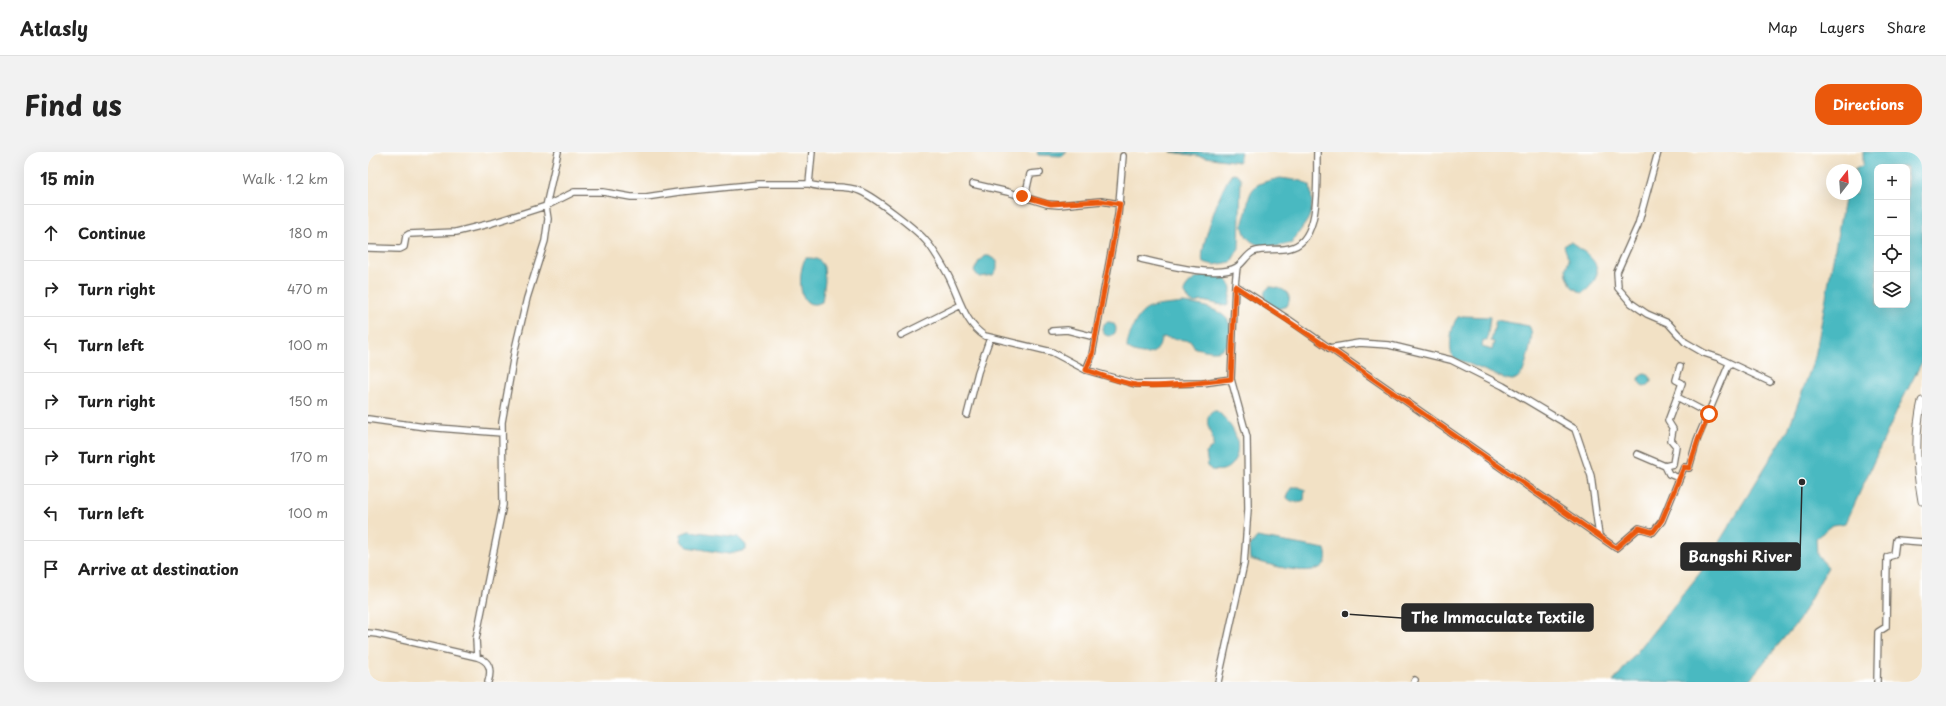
<!DOCTYPE html>
<meta charset="utf-8">
<style>
:root{--surface:#fff;--page:#f2f2f2;--text:#222;--muted:#767676;--line:#e0e0e0;--accent:#ea580c}
body{margin:0;font-family:"Playpen Sans",sans-serif;background:var(--page);color:var(--text)}
.controls{position:absolute;right:12px;top:12px;display:grid;overflow:hidden;border-radius:8px;box-shadow:0 4px 16px #0002}
.controls button{width:36px;height:36px;display:grid;place-items:center;padding:0;border:0;border-bottom:1px solid var(--line);background:var(--surface);color:var(--text);font:20px sans-serif}
.compass{position:absolute;left:1458px;top:12px;width:36px;height:36px;border-radius:50%;background:var(--surface);box-shadow:0 4px 16px #0002;rotate:17deg}
.stop{position:absolute;width:12px;height:12px;margin:-9px;border:3px solid #ea580c;border-radius:50%;background:#fff}
.stop.end{background:#ea580c;border-color:#fff;box-shadow:0 1px 4px #0008}
.list{margin:0;padding:0;list-style:none}
h2{display:flex;justify-content:space-between;align-items:center;height:52px;margin:0;padding:0 16px;font-size:17px}
h2 small{font-size:13px;font-weight:400;color:var(--muted)}
.list li{display:grid;grid-template-columns:26px 1fr auto;gap:12px;align-items:center;box-sizing:border-box;height:56px;padding:0 16px;border-top:1px solid var(--line)}
.list b{display:block;font-size:15px;white-space:nowrap}
.list em{font-size:13px;font-style:normal;color:var(--muted)}
.icon{flex:none;width:22px;height:22px;fill:none;stroke:currentColor;stroke-width:2;stroke-linecap:round;stroke-linejoin:round}
.map{position:relative;flex:none;width:1554px;height:530px;overflow:hidden;border-radius:16px}
header{display:flex;align-items:center;gap:24px;box-sizing:border-box;height:56px;padding:0 20px;background:var(--surface);border-bottom:1px solid var(--line)}
header strong{font-size:19px}
nav{display:flex;gap:22px;margin-inline-start:auto;font-size:14px}
.intro{display:flex;align-items:center;justify-content:space-between;box-sizing:border-box;height:96px;padding:0 24px}
h1{margin:0;font-size:28px}
.button{padding:10px 18px;border-radius:16px;background:var(--accent);color:#fff;font-size:14px;font-weight:700}
main{display:flex;gap:24px;padding:0 24px}
aside{flex:1;background:var(--surface);border-radius:16px;box-shadow:0 4px 16px #0002}
.map>svg:first-child{display:block}
</style>
<header>
<strong>Atlasly</strong>
<nav><a>Map</a><a>Layers</a><a>Share</a></nav>
</header>
<div class="intro"><h1>Find us</h1><a class="button">Directions</a></div>
<main>
<aside>
<h2>15 min<small>Walk · 1.2 km</small></h2>
<ul class="list">
<li><svg class="icon" aria-label="ahead" viewBox="0 0 24 24"><path d="M12 20V5M6 11l6-6 6 6"/></svg><div><b>Continue</b></div><em>180 m</em></li>
<li><svg class="icon" aria-label="right" viewBox="0 0 24 24"><path d="M7 20v-9h11M14 6l5 5-5 5"/></svg><div><b>Turn right</b></div><em>470 m</em></li>
<li><svg class="icon" aria-label="left" viewBox="0 0 24 24"><path d="M17 20v-9H6M10 6l-5 5 5 5"/></svg><div><b>Turn left</b></div><em>100 m</em></li>
<li><svg class="icon" aria-label="right" viewBox="0 0 24 24"><path d="M7 20v-9h11M14 6l5 5-5 5"/></svg><div><b>Turn right</b></div><em>150 m</em></li>
<li><svg class="icon" aria-label="right" viewBox="0 0 24 24"><path d="M7 20v-9h11M14 6l5 5-5 5"/></svg><div><b>Turn right</b></div><em>170 m</em></li>
<li><svg class="icon" aria-label="left" viewBox="0 0 24 24"><path d="M17 20v-9H6M10 6l-5 5 5 5"/></svg><div><b>Turn left</b></div><em>100 m</em></li>
<li><svg class="icon" aria-label="arrive" viewBox="0 0 24 24"><path d="M6 21V4h12l-3 4 3 4H6"/></svg><div><b>Arrive at destination</b></div></li>
</ul>
</aside>
<div class="map">
<svg width="1554" height="530" viewBox="0 0 1554 530">
<rect width="100%" height="100%" fill="#fff"/>
<filter id="ink" filterUnits="userSpaceOnUse"><feTurbulence type="fractalNoise" baseFrequency=".025" numOctaves="2"/><feDisplacementMap in="SourceGraphic" scale="8" xChannelSelector="R" yChannelSelector="G"/><feConvolveMatrix kernelMatrix="1 2 1 2 8 2 1 2 1" color-interpolation-filters="sRGB"/></filter>
<filter id="wash" filterUnits="userSpaceOnUse"><feTurbulence type="fractalNoise" baseFrequency=".012" numOctaves="4" result="noise"/><feDisplacementMap in="SourceGraphic" scale="16" xChannelSelector="R" yChannelSelector="G"/><feGaussianBlur stdDeviation="0.9" result="paint"/><feColorMatrix in="noise" values="0 0 0 0 0 0 0 0 0 0 0 0 0 0 0 0 0 1.4 0 .05"/><feComposite in="paint" operator="in"/></filter>
<g filter="url(#wash)">
<rect width="100%" height="100%" fill="#f2e1c5"/>
<!-- water -->
<path fill="#4ab9c1" stroke="#3a7276" fill-rule="evenodd" d="M669,0H699L695,4L670,3Z
M803,0H873L871,10Z
M1495,0H1554V210L1530,256L1478,371L1465,373L1448,386L1449,403L1460,415L1431,468L1382,527L1366,530H1245L1332,421L1420,278L1447,205L1477,42H1488V18H1486L1495,13ZM1509,15H1539V153H1509Z
M865,21L869,22L873,27L871,96L863,110L846,113L835,110C830,99 855,29 865,21Z
M912,26L934,29L942,34C948,67 939,66 924,91C908,96 879,99 875,75C874,70 878,62 879,57C880,47 882,37 891,32C897,29 905,28 912,26Z
M1203,90C1214,99 1236,110 1227,127C1223,133 1221,137 1214,141L1204,135L1199,124L1198,116L1201,108L1196,94L1199,91Z
M616,104H621L629,109V117L625,123L611,125L606,119L611,109Z
M438,106C446,106 452,106 456,115L457,129L454,150C426,163 431,112 438,106Z
M842,122C857,124 866,129 862,145C861,149 861,151 859,154L834,149L826,151L821,148L816,139C820,129 831,124 842,122Z
M901,135C912,135 927,140 919,154L909,157L896,148L897,139Z
M814,151C828,152 845,155 856,164C866,172 865,192 852,198C845,201 834,197 827,196L823,189L796,185L793,187C792,190 792,194 790,196C784,206 766,202 759,196C759,189 762,182 765,175C776,150 789,155 814,151Z
M1095,164L1122,165L1119,189L1115,188L1114,195L1124,198L1126,190L1123,189L1128,168L1161,174C1168,182 1158,210 1155,220C1153,223 1149,227 1145,228C1137,229 1097,209 1085,206C1080,198 1083,171 1090,165Z
M734 177a7 7 0 1 1 14 0a7 7 0 1 1-14 0Z
M1271 228a6 6 0 1 1 12 0a6 6 0 1 1-12 0Z
M844,259H849C865,272 878,295 863,313C857,319 852,319 843,318L840,314L838,301L845,294C846,282 833,270 844,259Z
M924,335H931L937,338L936,348C929,351 925,351 919,346L921,339Z
M321,379L370,385L378,393V398L361,402L320,395L312,389L313,382Z
M889,385L957,397C969,435 899,412 882,407L881,395Z"/>
</g>
<g filter="url(#ink)">
<g fill="none" stroke-linecap="round" stroke-linejoin="round">
<defs>
<path id="minor" d="M1290,0L1270,73L1249,120L1250,136L1263,151L1279,162L1300,171L1317,190L1336,201L1351,206L1402,230
M441,32L444,0
M605,32L640,40L679,52L691,53L733,49L752,52
M657,45L662,22L672,21
M0,96L32,97L36,95L38,84L41,82L88,80L124,71L178,54L206,40H235L263,45H278L311,40L391,32H441C457,38 476,32 492,39C506,45 548,77 558,89C564,95 577,117 581,125C591,145 597,172 617,184L684,200L718,218L767,232L835,231L863,227L879,285L880,357L876,412L850,530
M773,107C795,112 850,127 869,115C875,111 879,103 885,100C898,95 912,100 925,95C954,85 948,25 949,0
M867,133L869,115
M684,179L699,178L727,185
M533,183L593,153
M961,196L991,191L1021,193L1083,208L1135,234L1207,277L1223,324L1231,384
M1312,214L1308,228L1314,231L1309,245L1341,262
M718,218L724,203L750,63L755,4
M863,227L867,133L920,167L1248,396L1271,376L1285,380L1294,369L1316,315L1321,316L1329,288L1361,212
M1309,245L1300,269L1305,277L1303,288L1308,294L1305,312L1297,314L1301,322L1311,326
M599,263L610,220L622,186
M0,267L57,275L134,281
M1269,302L1297,314
M0,481L9,482L109,505
M120,530C124,518 122,509 109,505L108,487L135,353L134,270L147,197L159,146L177,89L180,67L178,54L190,0
M1046,530L1047,528
M1509,530L1510,480L1518,475L1519,405L1526,403L1528,388L1554,390"/>
<path id="tertiary" d="M1554,249C1546,282 1548,316 1554,349"/>
</defs>
<!-- minor casing -->
<use href="#minor" stroke="#716b61" stroke-width="8"/>
<!-- tertiary casing -->
<use href="#tertiary" stroke="#716b61" stroke-width="9"/>
<!-- minor -->
<use href="#minor" stroke="#fff" stroke-width="5.5"/>
<!-- tertiary -->
<use href="#tertiary" stroke="#fff" stroke-width="7"/>
</g>
</g>
<g fill="none" stroke-linecap="round" stroke-linejoin="round" filter="url(#ink)">
<!-- route -->
<path stroke="#ea580c" stroke-width="5" d="M654,44L683,52L733,49L752,52L724,203L718,218C734,223 751,230 768,233C794,236 837,230 863,227L867,134L961,196L1248,396L1271,376L1285,380L1294,368L1316,315L1321,316L1330,288L1341,262"/>
</g>
<!-- callouts -->
<path fill="none" stroke="#2b2b2b" stroke-width="1.5" d="M1434 330L1432 405M977 462L1034 466"/>
<g fill="#2b2b2b" stroke="#fff" stroke-width="1.5">
<circle cx="1434" cy="330" r="4"/>
<circle cx="977" cy="462" r="4"/>
</g>
<g fill="#2b2b2b" stroke="#2b2b2b" stroke-width="1.5">
<rect x="1313" y="391" width="119" height="27" rx="4"/>
<rect x="1034" y="452" width="191" height="27" rx="4"/>
</g>
<g font-size="15" text-anchor="middle" font-weight="bold" fill="#fff">
<text x="1372" y="410">Bangshi River</text>
<text x="1130" y="471">The Immaculate Textile</text>
</g>
</svg>
<div class="controls">
<button>+</button>
<button>−</button>
<button><svg class="icon" aria-label="locate" viewBox="0 0 24 24"><circle cx="12" cy="12" r="6"/><path d="M12 2v4M12 18v4M2 12h4M18 12h4"/></svg></button>
<button><svg class="icon" aria-label="layers" viewBox="0 0 24 24"><path d="M12 4l9 5-9 5-9-5zM3 14l9 5 9-5"/></svg></button>
</div>
<svg class="compass" viewBox="-18 -18 36 36"><path d="M0-13l5 13h-10z" fill="#e53935"/><path d="M0 13l5-13h-10z" fill="#767676"/></svg>
<div class="stop" style="left:1341px;top:262px"></div>
<div class="stop end" style="left:654px;top:44px"></div>
</div>
</main>
